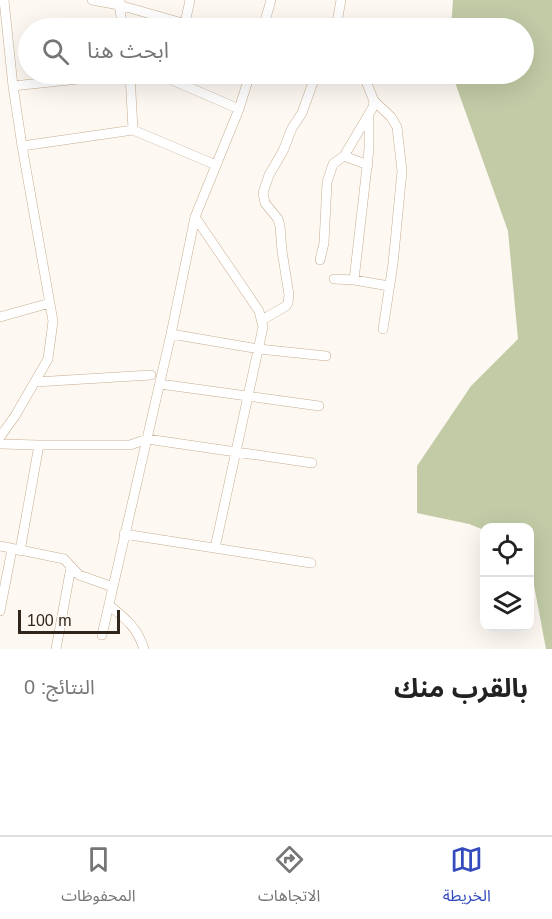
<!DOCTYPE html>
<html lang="ar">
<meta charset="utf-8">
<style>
:root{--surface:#fff;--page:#f2f2f2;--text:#222;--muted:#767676;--line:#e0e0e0;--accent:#344bbd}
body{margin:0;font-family:Helvetica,"Noto Sans Arabic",sans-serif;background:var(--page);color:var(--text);direction:rtl}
.controls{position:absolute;right:18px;bottom:18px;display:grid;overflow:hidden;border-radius:12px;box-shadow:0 6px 24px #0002}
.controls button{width:54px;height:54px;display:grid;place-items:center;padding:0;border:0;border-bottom:2px solid var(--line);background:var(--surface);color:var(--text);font:30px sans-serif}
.scale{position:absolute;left:18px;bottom:15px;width:102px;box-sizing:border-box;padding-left:6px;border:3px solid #31261b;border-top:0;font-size:16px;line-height:21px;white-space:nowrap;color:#31261b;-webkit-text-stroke:4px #fdf8f2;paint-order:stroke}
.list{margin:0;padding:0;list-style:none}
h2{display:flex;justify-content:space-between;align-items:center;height:78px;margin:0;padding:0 24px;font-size:26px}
h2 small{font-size:20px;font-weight:400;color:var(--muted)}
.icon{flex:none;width:33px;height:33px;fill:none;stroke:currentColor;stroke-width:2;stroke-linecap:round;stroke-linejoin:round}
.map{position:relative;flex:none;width:552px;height:649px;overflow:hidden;direction:ltr}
.search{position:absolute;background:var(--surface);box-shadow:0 6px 24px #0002;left:18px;right:18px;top:18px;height:66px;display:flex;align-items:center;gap:15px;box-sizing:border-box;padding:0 21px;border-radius:33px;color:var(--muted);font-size:22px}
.sheet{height:186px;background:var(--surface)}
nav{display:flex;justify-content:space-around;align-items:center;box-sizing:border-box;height:84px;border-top:2px solid var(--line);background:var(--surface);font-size:16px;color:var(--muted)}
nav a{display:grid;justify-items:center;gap:3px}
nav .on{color:var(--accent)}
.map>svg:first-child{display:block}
</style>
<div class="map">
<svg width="552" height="649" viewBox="0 0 552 649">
<rect width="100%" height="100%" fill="#fdf8f2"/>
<!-- green -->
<path fill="#c2cba6" d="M453,0H552V649H546L530,564V528H484V530L469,524L417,513V466L471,386L518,339L508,231L452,74H524V28H451Z"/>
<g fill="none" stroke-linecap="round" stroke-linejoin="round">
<defs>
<path id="minor" d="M92,0L119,5L200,28
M120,1L119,5L123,28
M185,23L190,0
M263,28L271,0
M336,28L341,0
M158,74L239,109
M13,86L125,74
M374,101L391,117L397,127L402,171L393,264L383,329
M369,114V149L354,280L389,286
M133,130L216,165
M22,146L133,130L130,74
M344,156L368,165
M320,260L324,243L327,182L333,164L344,156L373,107L374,101L363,74
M334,279L354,280
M0,317L50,303
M262,320L286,306L288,303L289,295L282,251L280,226L278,219L265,203L263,193L269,175L283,151L292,128L302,113L316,74
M171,334L259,349L326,356
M35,382L151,375
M160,384L319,406
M0,437L15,416L48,359L53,321L22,146L13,86L4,0
M0,444L39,445H130L147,439L312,463
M124,534L311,563
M0,546L64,559L79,575L113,587
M215,548L263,327L259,311L195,217L239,109L250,74
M20,551L39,445
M109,605C126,619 137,627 144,649
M0,611L12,549
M102,635L171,334L195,217
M56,649L71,567"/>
</defs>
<!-- minor casing -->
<use href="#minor" stroke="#c7ad90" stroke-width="10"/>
<!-- minor -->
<use href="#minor" stroke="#fff" stroke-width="9"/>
</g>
</svg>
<div class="controls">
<button><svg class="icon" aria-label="locate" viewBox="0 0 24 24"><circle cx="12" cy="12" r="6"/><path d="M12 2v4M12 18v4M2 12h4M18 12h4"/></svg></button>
<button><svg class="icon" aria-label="layers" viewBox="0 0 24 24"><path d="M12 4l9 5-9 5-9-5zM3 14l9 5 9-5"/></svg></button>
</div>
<div class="scale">100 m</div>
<div class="search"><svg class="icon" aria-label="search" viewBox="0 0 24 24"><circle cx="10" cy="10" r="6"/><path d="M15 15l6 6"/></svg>ابحث هنا</div>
</div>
<section class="sheet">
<h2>بالقرب منك<small>النتائج: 0</small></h2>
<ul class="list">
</ul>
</section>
<nav>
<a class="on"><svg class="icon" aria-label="map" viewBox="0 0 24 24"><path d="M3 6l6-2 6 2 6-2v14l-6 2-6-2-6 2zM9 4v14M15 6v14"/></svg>الخريطة</a>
<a><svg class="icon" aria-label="directions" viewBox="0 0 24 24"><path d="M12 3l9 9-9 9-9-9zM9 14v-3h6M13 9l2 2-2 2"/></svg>الاتجاهات</a>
<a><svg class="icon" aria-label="saved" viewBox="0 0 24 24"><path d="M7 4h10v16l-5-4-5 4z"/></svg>المحفوظات</a>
</nav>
